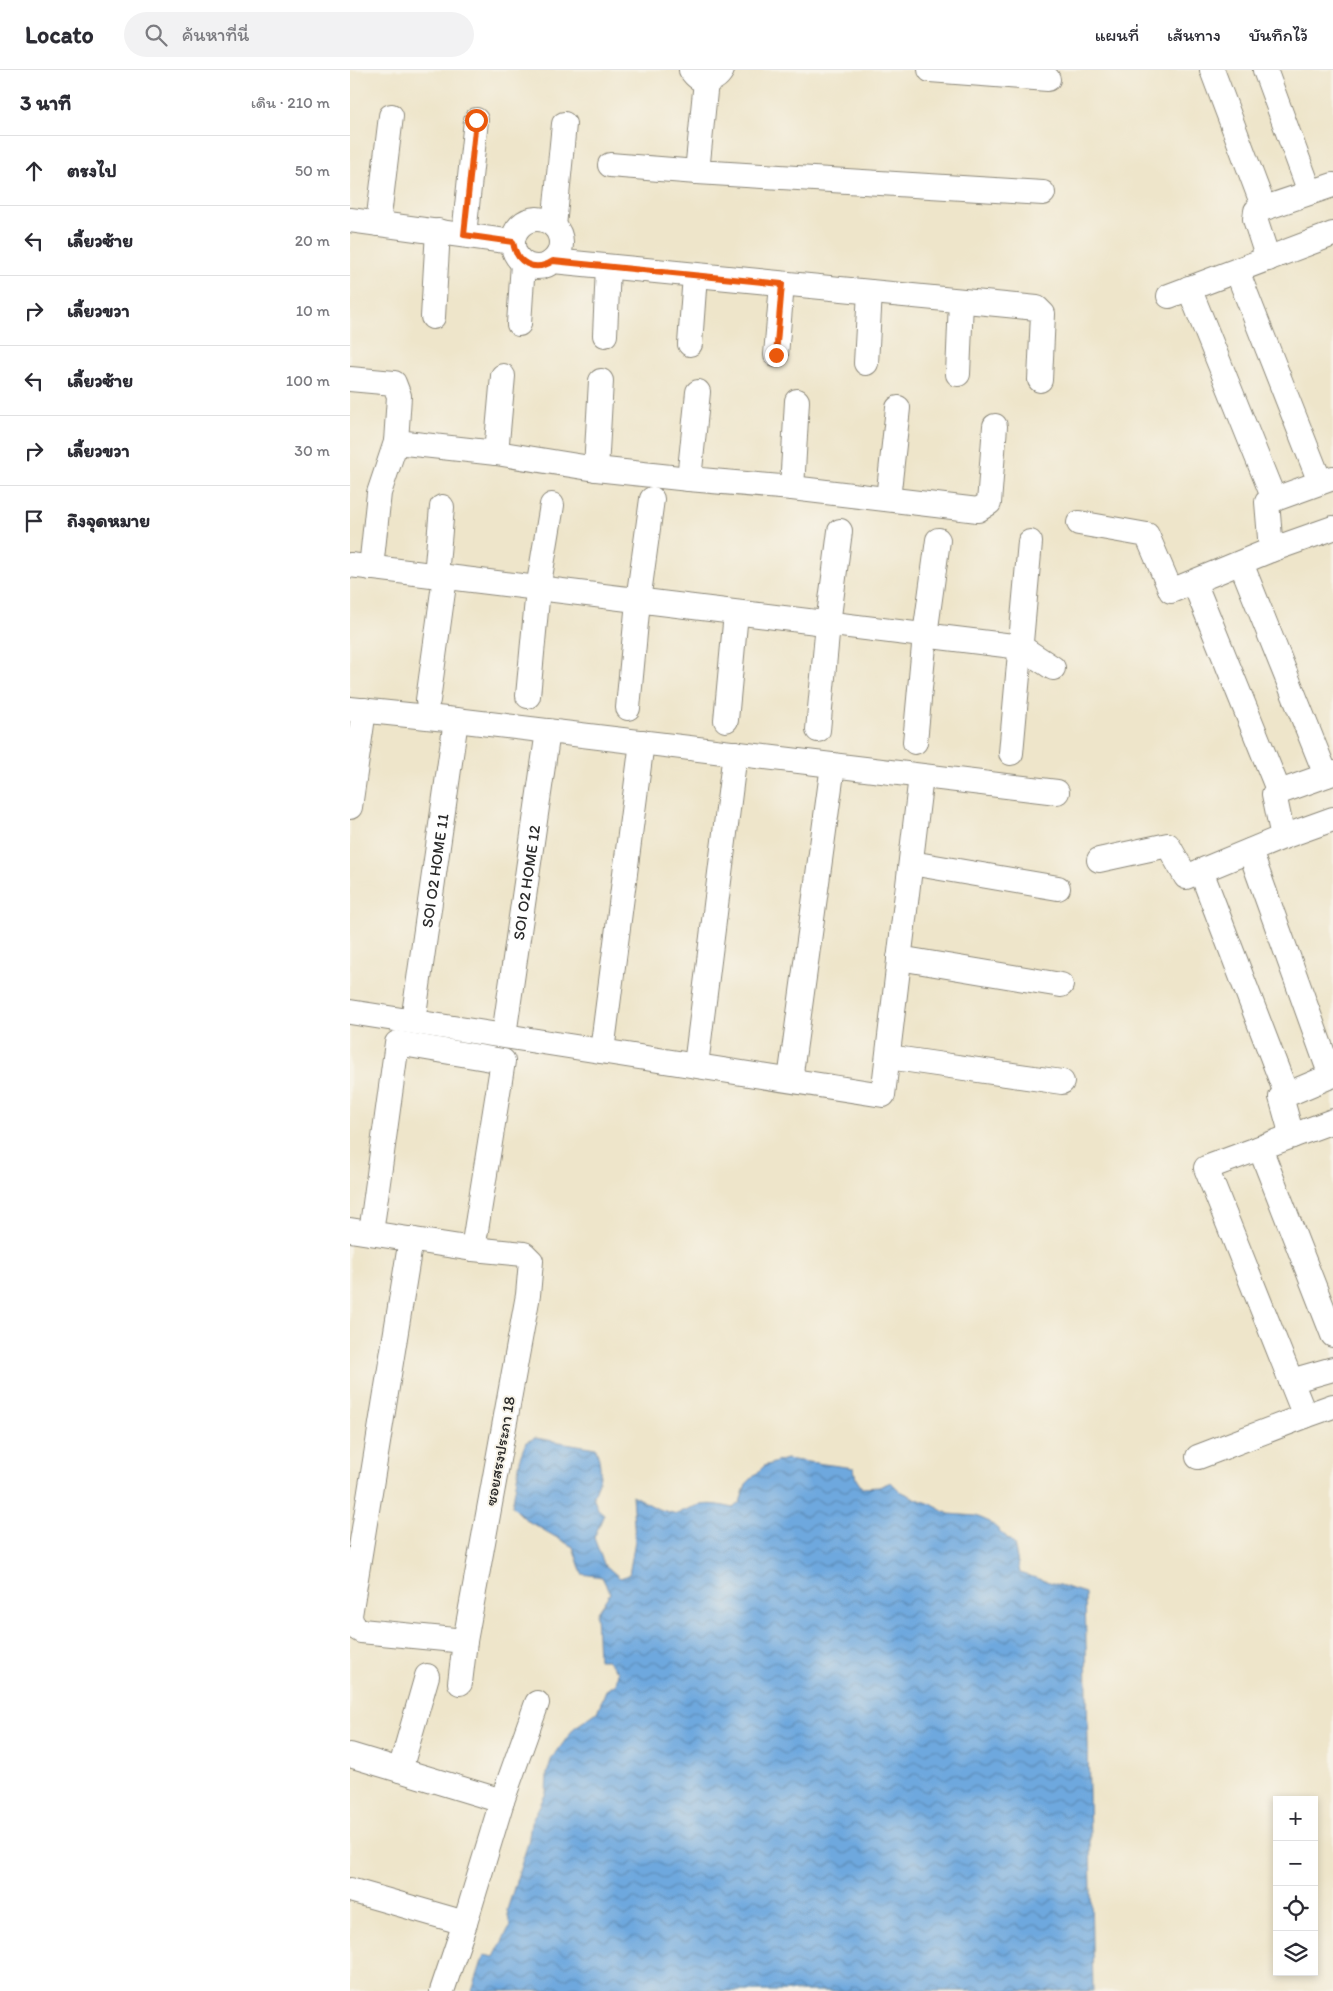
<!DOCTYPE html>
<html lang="th">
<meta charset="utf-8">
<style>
:root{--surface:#fff;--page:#f2f2f3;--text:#2b2b33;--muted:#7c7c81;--line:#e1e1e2}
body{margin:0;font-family:Itim,"Playpen Sans Thai",sans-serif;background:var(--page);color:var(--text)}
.controls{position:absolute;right:15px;bottom:15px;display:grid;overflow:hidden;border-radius:0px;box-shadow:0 2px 8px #0003}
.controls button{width:45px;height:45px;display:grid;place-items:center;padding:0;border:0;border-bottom:1px solid var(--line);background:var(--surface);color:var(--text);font:25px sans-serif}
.stop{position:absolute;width:15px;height:15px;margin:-11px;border:4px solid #ea580c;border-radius:50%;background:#fff}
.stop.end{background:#ea580c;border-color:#fff;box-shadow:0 1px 5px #0008}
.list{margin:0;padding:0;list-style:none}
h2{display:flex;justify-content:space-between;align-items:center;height:65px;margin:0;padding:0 20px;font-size:21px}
h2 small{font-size:16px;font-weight:400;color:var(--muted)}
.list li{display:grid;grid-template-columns:32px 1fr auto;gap:15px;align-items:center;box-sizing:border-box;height:70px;padding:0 20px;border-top:1px solid var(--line)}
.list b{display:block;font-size:19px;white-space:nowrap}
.list em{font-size:16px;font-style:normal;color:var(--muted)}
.icon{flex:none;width:28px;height:28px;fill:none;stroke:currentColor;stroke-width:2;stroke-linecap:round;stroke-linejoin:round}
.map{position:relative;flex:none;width:983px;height:1921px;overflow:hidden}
header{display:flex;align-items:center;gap:30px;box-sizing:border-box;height:70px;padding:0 25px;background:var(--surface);border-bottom:1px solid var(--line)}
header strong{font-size:24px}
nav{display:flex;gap:28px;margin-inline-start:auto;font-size:18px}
.search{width:350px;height:45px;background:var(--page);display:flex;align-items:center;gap:12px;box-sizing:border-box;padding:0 18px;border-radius:28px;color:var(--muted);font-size:19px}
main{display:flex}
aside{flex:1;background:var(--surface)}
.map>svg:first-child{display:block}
</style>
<header>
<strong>Locato</strong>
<div class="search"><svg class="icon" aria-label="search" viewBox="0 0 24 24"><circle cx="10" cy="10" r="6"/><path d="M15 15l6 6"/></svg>ค้นหาที่นี่</div>
<nav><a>แผนที่</a><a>เส้นทาง</a><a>บันทึกไว้</a></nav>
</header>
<main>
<aside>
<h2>3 นาที<small>เดิน · 210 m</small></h2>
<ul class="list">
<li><svg class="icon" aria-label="ahead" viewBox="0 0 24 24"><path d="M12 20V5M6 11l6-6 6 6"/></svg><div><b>ตรงไป</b></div><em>50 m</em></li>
<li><svg class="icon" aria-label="left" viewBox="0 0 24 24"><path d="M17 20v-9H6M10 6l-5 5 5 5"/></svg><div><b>เลี้ยวซ้าย</b></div><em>20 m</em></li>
<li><svg class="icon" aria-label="right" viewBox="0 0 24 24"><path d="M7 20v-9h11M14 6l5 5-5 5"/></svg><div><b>เลี้ยวขวา</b></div><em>10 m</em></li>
<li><svg class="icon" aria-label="left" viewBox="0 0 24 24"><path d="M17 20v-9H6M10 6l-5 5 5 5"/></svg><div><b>เลี้ยวซ้าย</b></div><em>100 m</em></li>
<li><svg class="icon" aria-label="right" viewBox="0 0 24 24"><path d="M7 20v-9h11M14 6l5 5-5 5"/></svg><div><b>เลี้ยวขวา</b></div><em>30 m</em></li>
<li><svg class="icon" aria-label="arrive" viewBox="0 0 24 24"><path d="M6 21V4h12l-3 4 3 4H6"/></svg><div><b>ถึงจุดหมาย</b></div></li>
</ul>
</aside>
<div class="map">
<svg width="983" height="1921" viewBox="0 0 983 1921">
<defs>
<pattern id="water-waves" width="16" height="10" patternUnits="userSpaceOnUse" patternTransform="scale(1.25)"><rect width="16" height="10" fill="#6ea8de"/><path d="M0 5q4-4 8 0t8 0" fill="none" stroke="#5b89b4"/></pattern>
</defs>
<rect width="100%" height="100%" fill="#f7f3e8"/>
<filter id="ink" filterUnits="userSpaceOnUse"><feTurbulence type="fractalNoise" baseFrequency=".02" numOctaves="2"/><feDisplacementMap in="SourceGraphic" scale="10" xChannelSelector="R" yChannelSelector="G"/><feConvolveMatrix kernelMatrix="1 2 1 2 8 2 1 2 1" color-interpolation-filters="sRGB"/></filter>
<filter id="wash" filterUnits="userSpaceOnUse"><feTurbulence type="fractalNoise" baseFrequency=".0096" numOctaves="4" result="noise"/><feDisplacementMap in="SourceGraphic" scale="20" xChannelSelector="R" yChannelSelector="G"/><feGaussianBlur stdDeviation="1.12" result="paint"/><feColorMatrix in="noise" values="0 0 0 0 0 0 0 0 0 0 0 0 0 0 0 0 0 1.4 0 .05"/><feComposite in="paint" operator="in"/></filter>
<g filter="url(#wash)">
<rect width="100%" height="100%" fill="#eee5ca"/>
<!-- water -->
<path fill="url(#water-waves)" stroke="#4c6a84" d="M185,1368L246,1378C252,1396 252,1410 243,1426L248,1439L254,1444L244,1468L254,1494L270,1508L279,1505L285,1470L282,1425L308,1439L327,1444C349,1433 359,1432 383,1438L390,1432L396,1414L414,1396L436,1389L504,1398L506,1409L512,1418L529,1417L541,1412L550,1421L567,1429L581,1434L599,1444L626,1446L640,1452L664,1474L670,1503L735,1523L743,1921H122L134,1885L144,1887L160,1856L157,1840L178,1773L181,1753L196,1723L197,1704L201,1690L224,1658L247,1642L256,1620L266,1614L268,1602L257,1590H248L246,1544L260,1523L252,1507L232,1504L223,1477L176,1450L162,1436L171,1385L176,1372Z"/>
</g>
<g filter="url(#ink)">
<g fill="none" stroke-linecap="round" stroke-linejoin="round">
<defs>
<g id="minor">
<path d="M341,0C349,13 364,14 372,0"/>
<path d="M580,0L698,9"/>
<path d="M862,0L914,138"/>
<path d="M915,0L960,122"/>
<path d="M356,11L347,102L693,123"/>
<path d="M260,95L347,102"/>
<circle cx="187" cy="173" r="24"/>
<path d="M0,150L163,172"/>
<path d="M28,154L41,46"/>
<path d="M204,156L214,54"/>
<path d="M114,165L126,50"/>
<path d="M918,189L905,149L906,141L983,115"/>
<path d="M203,191L687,238L693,244L690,310"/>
<path d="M887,201L970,412"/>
<path d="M839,218L924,429"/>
<path d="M819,226L983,164"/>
<path d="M83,247L88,161"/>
<path d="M169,254L173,193"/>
<path d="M255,265L258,197"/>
<path d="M340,274L345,205"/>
<path d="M426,285L432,214"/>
<path d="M516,293L520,222"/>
<path d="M608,304L611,231"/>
<path d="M0,309L44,313L49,326L46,372L29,423L21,498"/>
<path d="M46,372L146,383L246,399L339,409L442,418L628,440L639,433L645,356"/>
<path d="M146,383L153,306"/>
<path d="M246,399L251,311"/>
<path d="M339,409L348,322"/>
<path d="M442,418L447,331"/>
<path d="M538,429L548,338"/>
<path d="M729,453L797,465L821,521L921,480L917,432L983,408"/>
<path d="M921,480L983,458"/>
<path d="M891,493L976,705"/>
<path d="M0,495L671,577L703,598"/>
<path d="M86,506L92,437"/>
<path d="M844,512L929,722"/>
<path d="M178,626L188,519L202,435"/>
<path d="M78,630L95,507"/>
<path d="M278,638L288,531L302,429"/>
<path d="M0,639L106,650L707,722"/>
<path d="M376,650L386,543"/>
<path d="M468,660L478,554L490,461"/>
<path d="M565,672L575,565L588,470"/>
<path d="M661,683L680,472"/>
<path d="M0,737L14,640"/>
<path d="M933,767L983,749"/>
<path d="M900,781L981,1006"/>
<path d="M749,790L818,775L836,807L933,767L924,724L983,703"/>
<path d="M561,793L708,818"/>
<path d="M851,801L936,1023"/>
<path d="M549,888L711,915"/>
<path d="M0,942L533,1025L571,706"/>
<path id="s1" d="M63,951L106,650"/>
<path id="s2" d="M154,965L198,661"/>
<path d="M252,981L292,672"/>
<path d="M538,987L712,1012"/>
<path d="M346,995L385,683"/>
<path d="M983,1005L931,1027L942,1066L983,1051"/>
<path d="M440,1010L483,695"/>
<path d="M910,1078L983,1265"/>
<path d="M0,1160L123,1179L174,1184L181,1191L178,1225L115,1571L110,1613"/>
<path d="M21,1163L47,973L153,991L123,1179"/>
<path d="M941,1311L983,1299"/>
<path d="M955,1346L983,1336"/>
<path d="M848,1387L955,1346L856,1098L942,1066"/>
<path d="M0,1545L61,1169"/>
<path d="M0,1547L3,1556L11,1561L115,1571"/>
<path d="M0,1685L152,1731"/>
<path d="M50,1700L77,1606"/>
<path d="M0,1820L115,1853"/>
<path d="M92,1921L115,1853L152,1731L187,1633"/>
</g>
</defs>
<!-- minor casing -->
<use href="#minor" stroke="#8c887a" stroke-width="26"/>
<!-- minor -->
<use href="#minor" stroke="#fff" stroke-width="24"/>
</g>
</g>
<g fill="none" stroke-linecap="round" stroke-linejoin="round" filter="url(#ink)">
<!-- route -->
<path stroke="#ea580c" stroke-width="6" d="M126,50L114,165L163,172C166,193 184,203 203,191L432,214L426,285"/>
</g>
<g text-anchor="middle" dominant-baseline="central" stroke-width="4" stroke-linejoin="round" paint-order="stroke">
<!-- street labels -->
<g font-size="16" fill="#2b2b2b" stroke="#f7f3e8">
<text stroke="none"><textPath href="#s1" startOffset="152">SOI O2 HOME 11</textPath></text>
<text stroke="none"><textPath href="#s2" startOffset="154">SOI O2 HOME 12</textPath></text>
<text transform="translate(150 1381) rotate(-80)">ซอยสรงประภา 18</text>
</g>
</g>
</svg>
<div class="controls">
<button>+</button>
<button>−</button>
<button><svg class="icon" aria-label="locate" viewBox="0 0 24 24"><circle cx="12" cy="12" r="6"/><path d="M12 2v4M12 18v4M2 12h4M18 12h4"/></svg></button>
<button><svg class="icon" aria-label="layers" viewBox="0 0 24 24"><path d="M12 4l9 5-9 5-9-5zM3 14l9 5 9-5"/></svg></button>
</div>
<div class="stop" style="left:126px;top:50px"></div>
<div class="stop end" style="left:426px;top:285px"></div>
</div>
</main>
